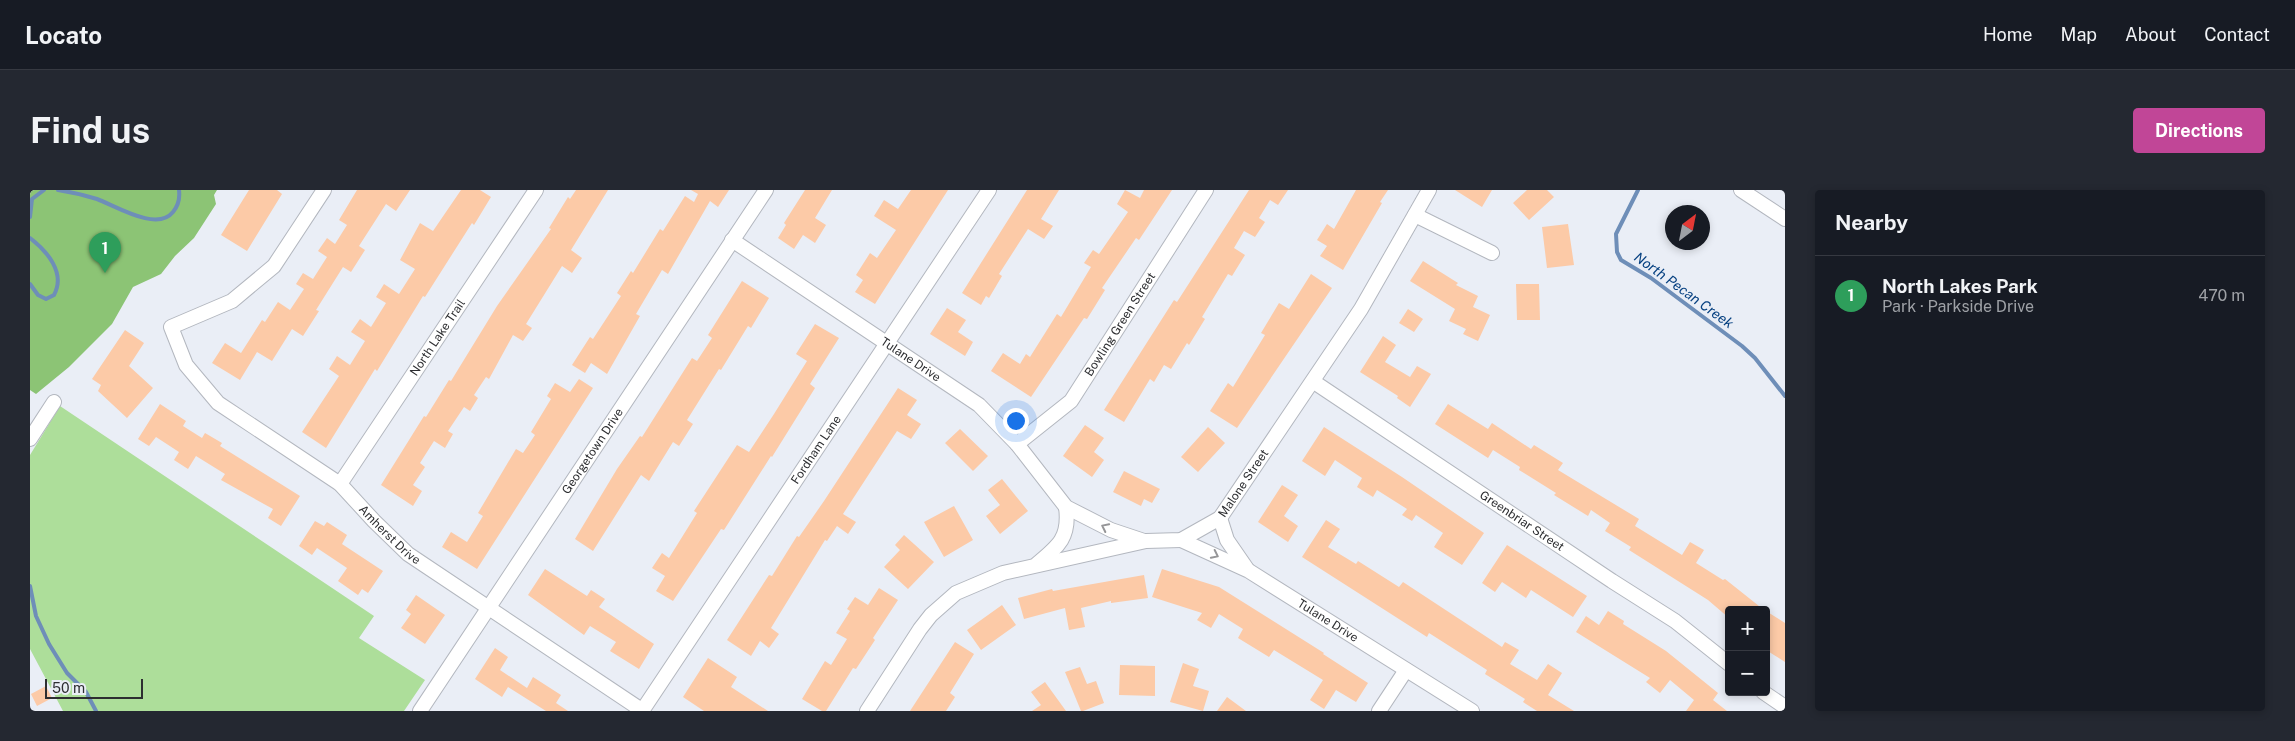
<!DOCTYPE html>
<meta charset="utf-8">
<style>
:root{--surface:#171b24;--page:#242831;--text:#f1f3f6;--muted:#9ea1a6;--line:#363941;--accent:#c14697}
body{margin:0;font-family:"Public Sans",sans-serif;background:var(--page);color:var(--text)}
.controls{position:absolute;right:15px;bottom:15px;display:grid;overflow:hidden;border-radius:5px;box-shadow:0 2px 8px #0003}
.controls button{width:45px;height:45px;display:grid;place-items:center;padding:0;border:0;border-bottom:1px solid var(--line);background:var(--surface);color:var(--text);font:25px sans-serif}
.compass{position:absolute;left:1635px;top:15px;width:45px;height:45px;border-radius:50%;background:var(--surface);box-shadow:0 2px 8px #0003;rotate:32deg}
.scale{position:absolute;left:15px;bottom:12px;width:98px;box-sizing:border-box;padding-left:5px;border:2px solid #2d2e31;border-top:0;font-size:14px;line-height:18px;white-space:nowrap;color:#2d2e31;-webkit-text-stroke:4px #eaeef6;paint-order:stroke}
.you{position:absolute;left:985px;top:230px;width:18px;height:18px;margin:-12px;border:4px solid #fff;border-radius:50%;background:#1a73e8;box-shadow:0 0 0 8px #1a73e833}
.badge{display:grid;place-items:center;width:32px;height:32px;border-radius:50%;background:var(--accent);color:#fff;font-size:16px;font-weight:700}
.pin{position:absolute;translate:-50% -41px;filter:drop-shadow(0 1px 2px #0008)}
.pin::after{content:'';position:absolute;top:26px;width:18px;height:15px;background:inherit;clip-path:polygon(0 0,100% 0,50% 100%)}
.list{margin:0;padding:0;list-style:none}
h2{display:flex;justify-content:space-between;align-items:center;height:65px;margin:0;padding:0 20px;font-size:21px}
h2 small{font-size:16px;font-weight:400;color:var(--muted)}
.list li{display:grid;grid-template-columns:32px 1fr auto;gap:15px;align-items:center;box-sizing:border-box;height:80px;padding:0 20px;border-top:1px solid var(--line)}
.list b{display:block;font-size:19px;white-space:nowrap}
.list p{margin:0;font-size:16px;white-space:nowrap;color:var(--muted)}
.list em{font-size:16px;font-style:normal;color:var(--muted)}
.map{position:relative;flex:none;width:1755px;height:521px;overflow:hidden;border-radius:5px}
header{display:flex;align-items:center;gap:30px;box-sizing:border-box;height:70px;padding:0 25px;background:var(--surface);border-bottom:1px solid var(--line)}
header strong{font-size:24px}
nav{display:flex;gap:28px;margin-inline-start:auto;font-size:18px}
.intro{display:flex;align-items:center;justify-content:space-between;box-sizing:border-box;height:120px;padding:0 30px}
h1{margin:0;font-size:35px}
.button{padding:12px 22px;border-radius:5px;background:var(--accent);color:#fff;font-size:18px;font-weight:700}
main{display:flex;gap:30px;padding:0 30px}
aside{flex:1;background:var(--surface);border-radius:5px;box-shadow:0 2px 8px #0003}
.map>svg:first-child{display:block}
</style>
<header>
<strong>Locato</strong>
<nav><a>Home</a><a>Map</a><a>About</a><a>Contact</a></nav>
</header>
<div class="intro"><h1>Find us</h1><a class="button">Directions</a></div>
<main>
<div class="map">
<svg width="1755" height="521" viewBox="0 0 1755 521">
<rect width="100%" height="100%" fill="#eaeef6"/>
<!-- green -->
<path fill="#adde9a" d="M30,216L344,426L329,448L395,490L374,521H33L0,459V265Z"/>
<!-- forest -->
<path fill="#8cc475" d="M0,0H187L184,5L186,14L164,48L145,66L131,84L103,97L82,134L39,177L6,204L0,200Z"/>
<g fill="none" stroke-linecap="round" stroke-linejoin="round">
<!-- stream -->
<path stroke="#6e8eb8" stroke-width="4" d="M28,0C41,2 54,5 67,9C86,16 127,42 143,22C148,16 150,8 149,0
M1608,0L1586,44L1587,62L1591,70L1621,88L1712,156L1725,168L1755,206
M0,27L2,9L14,0
M0,48C17,61 36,83 24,105L16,109L8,105L0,94
M0,396L6,426L19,454L37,483L56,502L66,521"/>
</g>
<!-- building -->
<path fill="#fccaa7" d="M219,0H247L252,4L217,61L191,45Z
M327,0H380L366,21L356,14L329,56L335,60L321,82L313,77L286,120L289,121L273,146L262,139L242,171L227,162L210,190L182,173L195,153L211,163L232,130L235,132L248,112L260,120L274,99L266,94L273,83L283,89L297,67L288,61L297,48L305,54L317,35L309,30Z
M431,0H450L461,7L444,35L442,33L395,107L393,106L347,181L345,179L296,258L272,242L309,186L299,179L307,166L320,175L335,151L321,142L330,129L341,137L356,113L346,107L354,94L369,104L385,79L370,70L390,33L403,41Z
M546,0H578L541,60L552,68L542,83L532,76L496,134L502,138L493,151L483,145L459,189L456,187L444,205L448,208L440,221L434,217L418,241L423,244L415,258L404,251L390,273L395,277L383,295L392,301L383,316L351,295L394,226L396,227L419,190L421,191L467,116L521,39L519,38L538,7L540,9Z
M661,0H699L688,17L680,11L638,84L632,80L606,124L610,126L577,184L561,173L555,183L542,175L560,147L563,149L591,106L587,103L601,81L603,83L630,39L633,41L655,6L664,12L668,4Z
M775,0H802L785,28L796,35L785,53L773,45L764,59L748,48L756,35L754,33Z
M881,0H918L845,114L825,102L833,90L826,85L840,63L847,68L866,40L844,26L854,10L868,19Z
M997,0H1029L1011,29L1023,36L1014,49L998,39L969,84L972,86L959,108L956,106L951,115L932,103Z
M1095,0L1110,8L1114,0H1142L1109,50L1106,48L1072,98L1075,100L1057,129L1054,128L1001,207L961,181L973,163L990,174L996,164L1000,167L1027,124L1031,127L1061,77L1054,73L1063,60L1069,64L1098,22L1087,14Z
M1219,0H1258L1248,15L1240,10L1229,28L1235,32L1225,47L1214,41L1204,58L1215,65L1202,86L1198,84L1172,127L1175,129L1159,155L1157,153L1141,179L1134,175L1124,192L1120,189L1094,232L1074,220L1144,110L1147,112Z
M1326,0H1358L1350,12L1352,13L1313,80L1290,66L1297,56L1287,50L1297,34L1304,39Z
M1425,0H1462L1452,17Z
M1497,0H1517L1524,7L1499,30L1483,13Z
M1538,34L1544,75L1517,78L1512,37Z
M1393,71L1428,93L1426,95L1448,106L1443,117L1460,125L1448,151L1433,144L1436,139L1419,131L1425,119L1380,91Z
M1281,84L1302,98L1207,238L1180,221L1198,193L1203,197L1235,145L1231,143L1249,113L1259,119Z
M712,91L739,108L721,138L718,136L691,180L689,179L657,230L663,234L649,256L643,252L619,291L611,285L563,361L545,349L587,279L610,246L612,247L662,168L667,171L682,148L678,145Z
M1486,94H1509L1510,130H1487Z
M917,118L936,130L928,142L943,152L935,166L900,144Z
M1378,119L1393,129L1384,142L1369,133Z
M785,134L809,148L780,194L785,198L742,267L741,266L694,340L691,339L643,411L626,401L635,386L622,378L632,363L639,368L667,323L664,321L707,255L719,262L744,224L777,171L766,164Z
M95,140L114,153L99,176L123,198L97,228L68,201L71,195L62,189Z
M1353,146L1366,155L1355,172L1380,187L1387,176L1401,184L1380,217L1367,208L1368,206L1330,182Z
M549,189L563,198L447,379L412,357L421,342L437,352L453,326L448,323L486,259L493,263L505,245L501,242L521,209L517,206L525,193L540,202Z
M868,198L887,210L877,225L891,234L881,249L867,241L813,324L826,332L818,344L807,336L797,351L795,350L741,438L749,444L739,458L730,451L721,466L697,450L739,385L742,386L767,346L769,347L794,311Z
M130,214L156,231L153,236L172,248L175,243L192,253L190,256L270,306L251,336L238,328L243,319L191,290L195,284L166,266L158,279L144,270L149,262L126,247L119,256L108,249Z
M1418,214L1458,239L1462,233L1501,259L1504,255L1533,273L1528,280L1609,329L1605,336L1652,365L1660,352L1674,360L1666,373L1693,390L1695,389L1734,420H1699V428L1678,410L1599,360L1601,357L1575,341L1580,333L1561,320L1558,326L1524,305L1526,303L1489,280L1490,277L1463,260L1458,268L1405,234Z
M1055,235L1074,248L1064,262L1074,270L1062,287L1033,266Z
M1178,237L1195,253L1168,282L1151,267Z
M1294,237L1372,287L1454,343L1432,375L1404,357L1413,343L1386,325L1382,331L1372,325L1377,319L1347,300L1343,307L1327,297L1332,288L1305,270L1295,286L1272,271Z
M930,239L958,266L943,281L915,253Z
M1094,281L1130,299L1122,313L1114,309L1111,316L1083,302Z
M972,289L998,321L970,344L956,326L970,315L958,300Z
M1252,295L1268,305L1254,326L1268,336L1258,352L1228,332Z
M924,316L943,350L914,367L894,332Z
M1296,330L1310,339L1298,357L1326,374L1328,371L1369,397L1373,392L1472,457L1475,452L1489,460L1480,474L1507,490L1518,474L1532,483L1518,505L1544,521H1507L1493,512L1495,509L1455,484L1457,480L1399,443L1397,447L1272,367Z
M285,331L294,336L297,332L317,345L312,354L353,381L338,403L332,399L328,405L308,391L317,378L287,358L282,365L269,356Z
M874,345L904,372L878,399L854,377L870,360L865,355Z
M1477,355L1557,406L1543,427L1501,400L1496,408L1472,392L1465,402L1452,393Z
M515,379L557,406L561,400L575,409L569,417L624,454L609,479L580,461L586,452L560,436L554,445L498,405Z
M1132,379L1189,397L1294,463L1293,464L1338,493L1326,512L1306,500L1294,519L1280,510L1293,490L1244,460L1239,467L1208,448L1213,439L1189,424L1181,438L1167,430L1172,423L1122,407Z
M1114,385L1118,408L1081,413V411L1051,418L1055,437L1039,440L1035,418L994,429L988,408L1022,399L1023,401Z
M849,398L868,410L843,448L845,450L826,479L823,478L796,521H792L772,509L795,471L801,475L817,449L806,443L820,421L817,419L825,407L838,415Z
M386,405L415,425L395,454L371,438L381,424L376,420Z
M972,415L986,435L951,460L937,440Z
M1578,421L1594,431L1593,434L1636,461L1688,503L1683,510L1697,521H1656L1664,510L1640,490L1630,503L1616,492L1620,488L1546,442L1556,426L1569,435Z
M1736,421L1755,433V472L1736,460Z
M925,452L944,464L920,503L925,507L916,521H880Z
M465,458L478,467L470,480L497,498L503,487L531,505L526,513L538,521H516L478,497L472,507L445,489Z
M678,468L707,487L701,497L738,521H674L653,507Z
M1153,473L1169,479L1163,496L1179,501L1173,521L1140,512Z
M1090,475L1125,476V506L1089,505Z
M1050,477L1057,494L1066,491L1074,513L1053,521H1051L1035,482Z
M1015,492L1036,521H1002L1011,515L1001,502Z
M16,496L22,508L7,516L1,504Z
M1197,507L1216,521H1187Z"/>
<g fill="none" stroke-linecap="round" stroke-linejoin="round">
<defs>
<g id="street">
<path id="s1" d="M294,0L244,76L202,111L141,137L156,175L188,213L310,294L344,331L378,364L613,521"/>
<path d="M1711,0L1755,29"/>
<path d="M1385,25L1462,63"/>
<path id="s2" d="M702,50L949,215L987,254L1036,317L1081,340L1114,351"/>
<path id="s3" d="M1284,192L1582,391L1645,431L1699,474"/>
<path d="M0,249L24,212"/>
<path id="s4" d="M987,254L1041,211L1176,0"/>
<path id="s5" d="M310,294L506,0"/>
<path d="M1190,328L1197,350L1217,379"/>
<path id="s6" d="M1151,350L1219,381L1442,521"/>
<path d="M1007,374C1029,356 1040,347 1036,317"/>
<path d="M1733,502L1755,517"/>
<path id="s7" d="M390,521L736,0"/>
<path id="s8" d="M612,521L959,0"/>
<path id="s9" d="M837,521L890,439L901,425L926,403L973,383L1116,351L1151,350L1190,328L1331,119L1399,0"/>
<path d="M1349,521L1376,480"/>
</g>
</defs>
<!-- street casing -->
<use href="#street" stroke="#b3b7bf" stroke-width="16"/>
<!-- street -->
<use href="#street" stroke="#fff" stroke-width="14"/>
</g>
<!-- one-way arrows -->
<defs><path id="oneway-chevron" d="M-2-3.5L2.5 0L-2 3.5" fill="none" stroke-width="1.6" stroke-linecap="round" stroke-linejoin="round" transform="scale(1.25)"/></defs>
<g stroke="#969698">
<use href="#oneway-chevron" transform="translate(1075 337) rotate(-154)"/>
<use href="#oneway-chevron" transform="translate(1185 365) rotate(26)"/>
</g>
<g text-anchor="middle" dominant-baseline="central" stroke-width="4" stroke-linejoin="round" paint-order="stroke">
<!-- street labels -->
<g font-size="12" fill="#2d2e31" stroke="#eaeef6">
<text stroke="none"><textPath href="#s4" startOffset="160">Bowling Green Street</textPath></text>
<text stroke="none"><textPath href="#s5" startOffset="176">North Lake Trail</textPath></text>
<text stroke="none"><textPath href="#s2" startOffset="215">Tulane Drive</textPath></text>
<text stroke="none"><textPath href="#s7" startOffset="312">Georgetown Drive</textPath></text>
<text stroke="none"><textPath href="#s8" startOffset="314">Fordham Lane</textPath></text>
<text stroke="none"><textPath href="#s9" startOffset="468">Malone Street</textPath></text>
<text stroke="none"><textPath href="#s3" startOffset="250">Greenbriar Street</textPath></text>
<text stroke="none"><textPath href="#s1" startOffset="520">Amherst Drive</textPath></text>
<text stroke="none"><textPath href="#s6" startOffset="168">Tulane Drive</textPath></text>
</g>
<!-- water labels -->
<g font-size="14" font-style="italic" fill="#074181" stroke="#eaeef6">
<text transform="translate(1654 100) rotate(36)">North Pecan Creek</text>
</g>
</g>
</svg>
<div class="controls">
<button>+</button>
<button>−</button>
</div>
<svg class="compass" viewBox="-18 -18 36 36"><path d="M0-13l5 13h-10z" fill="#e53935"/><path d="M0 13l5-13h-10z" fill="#9ea1a6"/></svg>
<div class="scale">50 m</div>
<div class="you"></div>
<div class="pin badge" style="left:75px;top:83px;background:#2e9e5b">1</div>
</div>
<aside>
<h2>Nearby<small></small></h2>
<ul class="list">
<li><span class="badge" style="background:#2e9e5b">1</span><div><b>North Lakes Park</b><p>Park · Parkside Drive</p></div><em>470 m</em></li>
</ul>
</aside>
</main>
